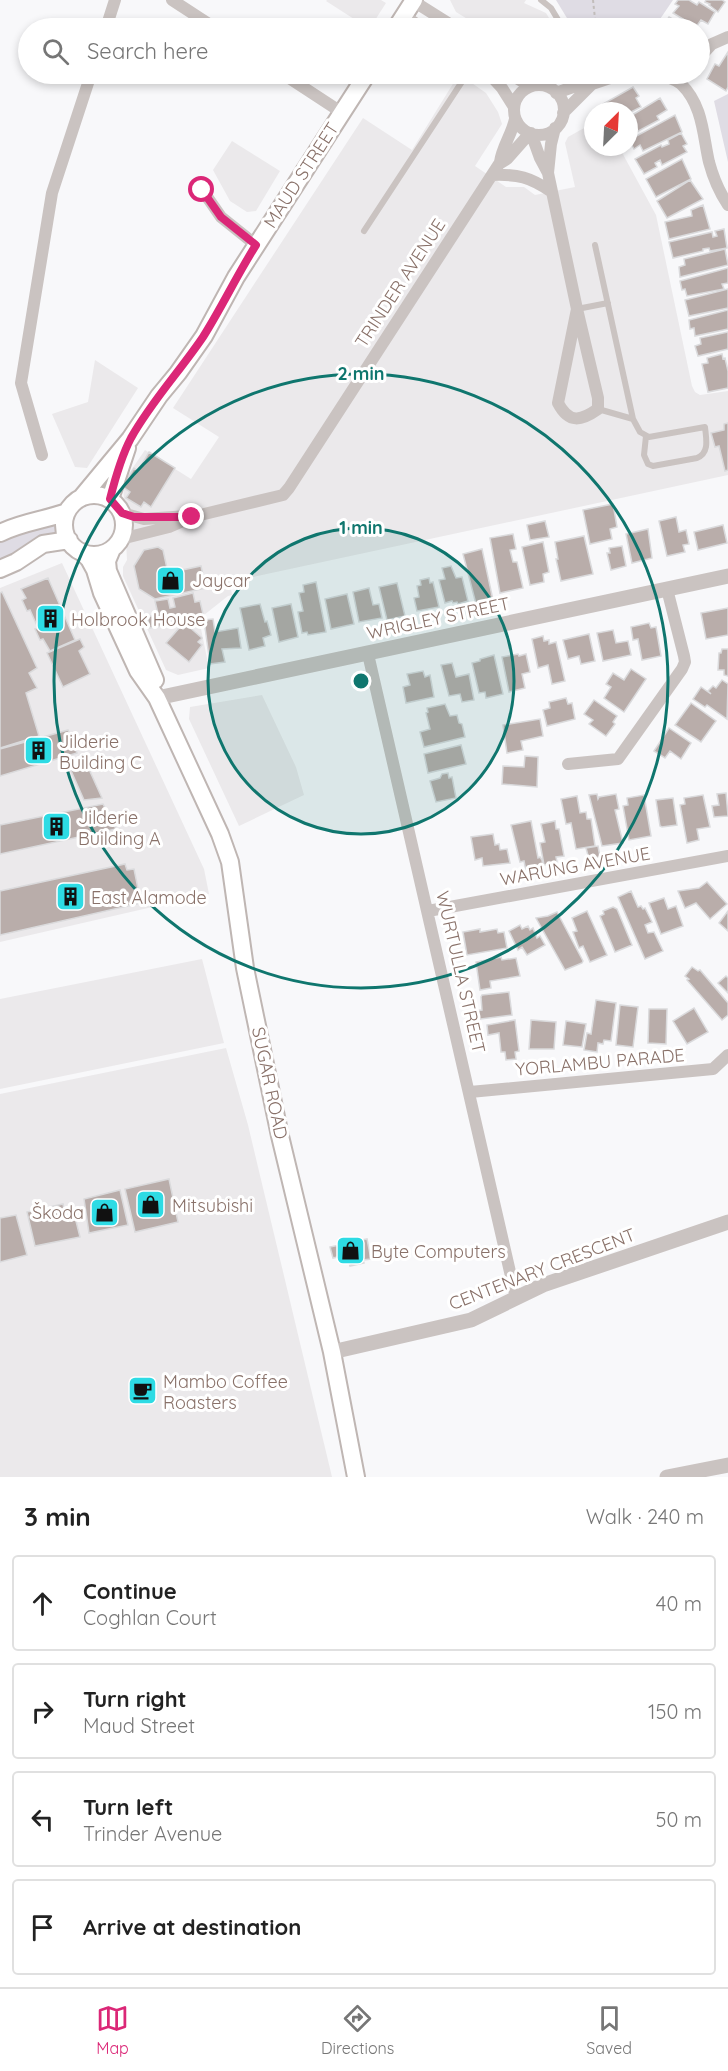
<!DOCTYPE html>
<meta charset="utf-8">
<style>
:root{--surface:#fff;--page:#f2f2f2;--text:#222;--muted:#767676;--line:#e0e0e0;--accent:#db2777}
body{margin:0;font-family:Quicksand,sans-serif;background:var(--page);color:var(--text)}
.compass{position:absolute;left:584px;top:102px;width:54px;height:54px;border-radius:50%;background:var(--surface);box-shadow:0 3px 9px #0003;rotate:24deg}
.stop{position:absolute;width:18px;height:18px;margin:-14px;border:4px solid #db2777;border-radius:50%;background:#fff}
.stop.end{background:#db2777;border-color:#fff;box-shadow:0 2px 6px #0008}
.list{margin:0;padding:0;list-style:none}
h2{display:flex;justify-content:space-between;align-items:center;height:78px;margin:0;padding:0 24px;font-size:26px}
h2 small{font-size:20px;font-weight:400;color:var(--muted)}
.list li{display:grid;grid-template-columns:39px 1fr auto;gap:18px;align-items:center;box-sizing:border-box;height:96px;margin:0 12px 12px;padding:0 12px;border:2px solid var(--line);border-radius:6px}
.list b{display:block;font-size:22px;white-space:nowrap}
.list p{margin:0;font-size:20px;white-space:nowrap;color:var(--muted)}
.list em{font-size:20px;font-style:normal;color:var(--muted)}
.icon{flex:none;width:33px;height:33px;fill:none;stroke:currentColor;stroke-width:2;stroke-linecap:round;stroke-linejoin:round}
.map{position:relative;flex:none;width:728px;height:1477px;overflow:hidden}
.search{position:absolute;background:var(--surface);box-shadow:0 3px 9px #0003;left:18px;right:18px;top:18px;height:66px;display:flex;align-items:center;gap:15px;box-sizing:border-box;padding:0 21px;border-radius:33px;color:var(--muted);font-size:22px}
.sheet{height:510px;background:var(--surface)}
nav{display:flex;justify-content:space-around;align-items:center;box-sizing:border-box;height:84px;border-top:2px solid var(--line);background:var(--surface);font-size:16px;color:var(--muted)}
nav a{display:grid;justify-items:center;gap:3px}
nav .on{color:var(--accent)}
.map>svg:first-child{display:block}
</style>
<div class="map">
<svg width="728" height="1477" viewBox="0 0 728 1477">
<rect width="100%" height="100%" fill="#f8f8fa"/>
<!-- built -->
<path fill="#ebe9eb" d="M327,0H381L386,3L370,28H368L326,1Z
M450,0H526L524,3L546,13L555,28H482L456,12Z
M459,74L486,93L498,112L502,124L475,166L506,187H524L535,195L575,187L565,143L568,137L593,123V147H619L656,215L692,386L695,392L700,395L728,391V475L230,582L232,595L228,596L199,619L209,668L178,675L166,670L123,576V567L127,560L123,482L145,450L191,479L219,437L173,408L363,118L412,150Z
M232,141L280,171L256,211L247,212L230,201L213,170Z
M95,360L138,388L87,468L75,467L52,414L88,402Z
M62,563L204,869L209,894L0,942V588Z
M262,695L296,767L304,795L239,826L189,719L190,707Z
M202,959L224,1043L0,1089V999Z
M226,1048L248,1125L332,1477H0V1094Z"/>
<!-- green -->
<path fill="#dfdce4" d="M556,0H673L654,28H573Z
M728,94V162L714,101Z
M51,524L58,529L57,535L0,562V540L17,533Z"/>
<!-- building -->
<path fill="#b9adaa" stroke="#dadadc" stroke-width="1.5" d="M678,0H689L697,5L699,2L715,12L708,24L701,20L696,27L673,13L679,6L675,4Z
M706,0H722L725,2L718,12L709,5L710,4L705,2Z
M669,17L688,28H662Z
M728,52V87L726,91L707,79L715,64L719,66Z
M633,87L639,96L636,98L641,107L629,113V111H607L603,104Z
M660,98L667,110L657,116L659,120L629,136V117Z
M675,115L682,132L643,151L640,145L634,149L629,140Z
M681,133L687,144L683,146L687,152L662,165L660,160L655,163L657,167L644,174L635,159L661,145L662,147L669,144L668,140Z
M682,159L691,179L656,197L646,179Z
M690,180L703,199L667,218L657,201Z
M703,205L710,229L669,239L665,222L692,216L691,210Z
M724,229L727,248L710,251L709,248L703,249V251L673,258L669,242L712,232L713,237L717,236L715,231Z
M725,249L728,265L680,277L679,267L685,265L684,259Z
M728,268V283L722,284L724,289L687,296L685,289L682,290L680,281Z
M728,289V308L689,316L685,300Z
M728,310V329L695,336L694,328L690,329L689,320Z
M728,332V349L698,356L695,346L701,344L700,338Z
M722,354L723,359L725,358L728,371V388L708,392L702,364L708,363L707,358Z
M728,423V470L725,471L719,446L715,447L711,433L724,430V424Z
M149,452L175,468L151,507L144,502L141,507L126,498L130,492L123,487L134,468L138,471Z
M613,504L617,527L610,529L612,539L590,544L583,510Z
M676,517L679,532L686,530L689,544L683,545L685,552L667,556L659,521Z
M545,521L549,537L530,540L527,525Z
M723,525L727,543L698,550L694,532Z
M648,529L652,558L632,563L626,534Z
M513,534L516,549L510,550L513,562H517L523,588L500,593L490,538Z
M584,536L593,574L561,581L556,559H558L555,542Z
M543,542L549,572L543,574L544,582L530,585L522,547Z
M622,546L626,566L611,570L607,553H610L609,548Z
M158,547L163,550L168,573L201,566L206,588L155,599L139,589L134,566L144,550Z
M482,549L493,600L476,604L463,554Z
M451,566L456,578L462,577L468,601L458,604L457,602L453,603L452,601L445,603L439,580L445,579L442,568Z
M48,578L75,640L50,651L43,639L40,640L35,629L38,628L30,610L27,611L22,600L26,598L21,589Z
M429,578L430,583L433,582L439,607L417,611L414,598L419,597L417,586L421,585L420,580Z
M316,582L326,632L308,635L307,632L302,633L298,612L303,611L299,593L304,592L303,585Z
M397,583L405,616L387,620L379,587Z
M369,588L373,605L379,604L382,618L359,622L353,592Z
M2,592L37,668L29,673L37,688L26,693L39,736L0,748V593Z
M193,593L195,602L200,601L203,614L161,623L162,626L150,628L147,617L158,614L155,601L168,599L170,608L175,607L173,598Z
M347,594L354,624L331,629L325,599Z
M260,604L265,622L267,621L271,635L263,638L265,646L249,650L240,608Z
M291,604L298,637L279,642L272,608Z
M728,608V635L706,639L701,613Z
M213,619L215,632L238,628L241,648L222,649L225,662L210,664L204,620Z
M649,623L651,628L656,627L661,656L642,660L638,639L633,640L631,627Z
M187,625L202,638L198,642L202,645L189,662L166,643L180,627L183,629Z
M613,630L616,643L628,641L631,655L603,661L597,633Z
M589,634L595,661L581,664L579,656L568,659L563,640Z
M543,636L544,641L549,640V644L556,642L565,681L552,684L548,665L538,668L532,639Z
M80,639L84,647L79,651L90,674L63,687L47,653Z
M722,649H728V676L724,675V670H718L719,653H721Z
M518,654L519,656L526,654L530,672L522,674L525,688L509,692L502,657Z
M494,655L503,694L486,698L485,692L479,693L472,663L480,661V659Z
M452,663L456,677L469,674L474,700L462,702L460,694L449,696L441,665Z
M631,669L646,679L624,712L604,698L611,687L606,684L613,673L624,680Z
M423,671L425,677L430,675L434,697L406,703L403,687L410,685L407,674Z
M722,680L728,684L727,719L707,705L705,707L693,699L701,687L711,694L708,691L713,686L716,688Z
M566,698L568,704L572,703L575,719L547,726L543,710L550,708L549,702Z
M594,700L617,716L613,722L615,724L606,736L589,724L593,720L584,714Z
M691,703L716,721L701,742L675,725Z
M445,704L450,716L457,715L459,723L462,724L465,737L424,747L420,732L430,729L426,713L428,712L427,708Z
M540,719L543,736L521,741L523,750L507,753L503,725Z
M669,728L691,743L681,759L670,751L665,758L654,751Z
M68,730L77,753L0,776V749Z
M461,745L466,764L428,773L424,754Z
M83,756L102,798L84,800L68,764Z
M525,756L538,757L537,787L502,784L503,766L524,767Z
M448,773L449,778L452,777L456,798L436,802L430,781L440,778L442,774Z
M726,793L728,816L714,817L712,806L719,805L717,794Z
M597,794L598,799L599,797L616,794L619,809L615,810L623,843L602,846L589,795Z
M644,795L651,836L629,840L623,806L628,805L627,798Z
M703,795L710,827L697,829L699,840L687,843L680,805L685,804L684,798Z
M577,796L580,813L586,812L587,819H591L595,846L576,849L571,823L566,824L561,799Z
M673,798L677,825L662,827L660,826L656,800Z
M103,804L116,829L0,854V825Z
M531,821L538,858L540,857L542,860L543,868L526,871L524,861L520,862L511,825Z
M555,821L556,829H559L564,856L556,857L557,862L544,865L540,843L545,842L541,824Z
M493,834L495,845L499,844L500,850L507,849L510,863L483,866L482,858L475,860L471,837Z
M598,846L600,857L589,859L586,848Z
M125,864L127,870L134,869L141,903L0,935V891Z
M707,882L727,904L710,919L696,903L685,908L678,891L699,888Z
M631,891L638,907L641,906L643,909L645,908L652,922L645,925L648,933L654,932L663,951L645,959L618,897Z
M664,898L668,909L676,906L683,926L661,934L649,903Z
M613,907L617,909L632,945L615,952L600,916L604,914L603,911Z
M587,911L607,955L590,962L583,946L579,948L573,932L577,931L572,918Z
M728,911V931L719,923Z
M557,912L583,961L582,963L565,970L536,918L548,916Z
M520,925L522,929L528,926L530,930L533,928L537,938L540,936L545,945L527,955L522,947L518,950L509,931Z
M480,929V932L497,929L498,933L504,932L507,948L467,955L463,932Z
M501,957L502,960L516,958L520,976L490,981L491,988L480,990L476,962Z
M692,967L698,971L700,970L728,1003V1015L722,1020L687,980L689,979L685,976Z
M726,976L728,978V993L718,983Z
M509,992L512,1015L473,1020L472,1011L482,1010L481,997L482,995Z
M596,1000L616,1003L611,1041L604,1040L603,1044L598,1043L597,1052L584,1050L587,1033L591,1034Z
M620,1005L638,1007L633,1047L616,1045Z
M694,1008L708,1032L687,1044L673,1021Z
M649,1009H667L666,1044L648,1043Z
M515,1020L519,1051L515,1052L516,1059L506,1060L505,1052H501L499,1033L488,1035L487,1025Z
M531,1020L556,1022L554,1049H529Z
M566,1021L586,1024L582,1047L563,1045Z
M169,1179L178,1222L135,1232L125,1189Z
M120,1190L128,1225L89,1233L84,1199Z
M63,1204L66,1219L75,1217L80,1237L35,1246L27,1212Z
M16,1215L27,1255L0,1262V1218Z
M367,1239L371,1259L363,1260L364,1263L350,1266L347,1255L333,1258L330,1247Z"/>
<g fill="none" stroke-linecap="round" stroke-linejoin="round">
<defs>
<path id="secondary" d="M396,28L414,0
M64 525a30 30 0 1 1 60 0a30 30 0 1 1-60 0Z
M81,498L130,439L159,396L178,373L204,336L236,277L367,74
M110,499L127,448
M0,533C22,522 45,520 67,512
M112,549L107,561L108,571L155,680
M82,552L89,559L95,570L102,593L138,671L157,698L220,834L230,862L245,968L280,1136L332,1352L356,1477
M0,569L16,562L43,544L69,540"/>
</defs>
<!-- secondary casing -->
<use href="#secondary" stroke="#bfb6b3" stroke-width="20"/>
<!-- path -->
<path stroke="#c2bdbb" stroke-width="2" stroke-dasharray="3 3" stroke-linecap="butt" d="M593,0L596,28"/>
<!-- service -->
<path stroke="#cac3c1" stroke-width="6" d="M541,0L551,8L563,28
M364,231L467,74
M595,245L633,419
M577,309L608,303
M598,409L633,419L640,432L649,437L705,427C706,438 710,453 697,458L653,466L648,464L644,455L646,436"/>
<!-- minor -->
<path stroke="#cac3c1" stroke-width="12" d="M172,0L215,28
M413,1L456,28
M404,16L423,28
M106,28L115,0
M700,57L712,44L728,37
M283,74L341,112
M489,74L502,88L514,107
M510,74L523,82L535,85
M655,74C664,76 675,79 681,84C703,105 703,136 709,162C713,177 720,193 728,205
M514 110a25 25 0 1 1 50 0a25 25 0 1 1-50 0Z
M556,93L573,87L592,84L622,74
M563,113L592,84
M555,128L551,144L548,173L577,309L598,398V409C581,421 569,424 558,403L577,309
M531,133L540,158L548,173
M500,162C502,147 512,134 515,119
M492,175C518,174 530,177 552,192
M203,191L221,217L256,245
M42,455L21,383L52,193L91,74
M122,513L144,519L188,516
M121,539L169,527L192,517L283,495L289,488L499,164L507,159L530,133
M368,654L516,1298
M568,764L618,759L682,669L685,662L684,656L667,589
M428,911L728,856
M470,1092L713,1069L728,1055"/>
<!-- tertiary -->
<path stroke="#cac3c1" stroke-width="15" d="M157,698L728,576
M332,1352L471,1320L543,1285L728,1222
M667,1477L728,1465"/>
<!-- secondary -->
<use href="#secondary" stroke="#fff" stroke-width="16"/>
</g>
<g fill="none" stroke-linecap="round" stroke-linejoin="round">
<!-- route -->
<path stroke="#db2777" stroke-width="8" d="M192,517H134L122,513L110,499C115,479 121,457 131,438C151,402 180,371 203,337C222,307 237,275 256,245L221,217L202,190"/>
</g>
<!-- distance rings -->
<circle cx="361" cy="681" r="153" fill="#0f766e" fill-opacity=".12"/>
<g fill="none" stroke="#0f766e" stroke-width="3">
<circle cx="361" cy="681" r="153"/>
<circle cx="361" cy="681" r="307"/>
</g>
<!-- icons -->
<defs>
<symbol id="shop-square" viewBox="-11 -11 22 22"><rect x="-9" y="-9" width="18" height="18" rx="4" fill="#2ddbe4" stroke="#fff"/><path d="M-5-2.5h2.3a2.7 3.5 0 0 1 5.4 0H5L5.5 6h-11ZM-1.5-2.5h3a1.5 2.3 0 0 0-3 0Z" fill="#111"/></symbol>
<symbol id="building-square" viewBox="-11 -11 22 22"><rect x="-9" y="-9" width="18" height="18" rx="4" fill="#2ddbe4" stroke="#fff"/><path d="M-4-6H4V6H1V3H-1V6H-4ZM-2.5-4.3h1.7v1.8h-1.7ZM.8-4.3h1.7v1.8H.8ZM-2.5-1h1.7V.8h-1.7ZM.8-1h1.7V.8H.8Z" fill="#111"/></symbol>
<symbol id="cafe-square" viewBox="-11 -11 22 22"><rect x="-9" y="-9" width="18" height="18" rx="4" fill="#2ddbe4" stroke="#fff"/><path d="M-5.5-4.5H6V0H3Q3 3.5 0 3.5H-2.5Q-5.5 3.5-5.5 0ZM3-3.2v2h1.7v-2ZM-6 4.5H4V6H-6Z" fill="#111"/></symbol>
</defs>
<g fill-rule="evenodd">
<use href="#shop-square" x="154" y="564" width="33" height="33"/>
<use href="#building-square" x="34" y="602" width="33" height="33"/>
<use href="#building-square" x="22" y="734" width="33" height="33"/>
<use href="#building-square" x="40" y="810" width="33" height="33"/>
<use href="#building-square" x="54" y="880" width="33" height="33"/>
<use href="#shop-square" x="134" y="1188" width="33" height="33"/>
<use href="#shop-square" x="88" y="1196" width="33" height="33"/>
<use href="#shop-square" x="334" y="1234" width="33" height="33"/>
<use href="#cafe-square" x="126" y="1374" width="33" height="33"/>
</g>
<g text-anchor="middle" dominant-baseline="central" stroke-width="6" stroke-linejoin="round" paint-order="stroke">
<!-- street labels -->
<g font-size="18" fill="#897169" stroke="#fff">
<text transform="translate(301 175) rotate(-57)">MAUD STREET</text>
<text transform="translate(400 283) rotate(-57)">TRINDER AVENUE</text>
<text transform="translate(438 618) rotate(-12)">WRIGLEY STREET</text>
<text transform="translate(575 866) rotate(-10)">WARUNG AVENUE</text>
<text transform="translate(461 972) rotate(77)">WURTULLA STREET</text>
<text transform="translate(600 1062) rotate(-5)">YORLAMBU PARADE</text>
<text transform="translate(270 1083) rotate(78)">SUGAR ROAD</text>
<text transform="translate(542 1269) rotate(-21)">CENTENARY CRESCENT</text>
</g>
<!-- poi labels -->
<g font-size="18" fill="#897169" stroke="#fff" text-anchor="start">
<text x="192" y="580">Jaycar</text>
<text x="71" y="619">Holbrook House</text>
<text x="59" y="741">Jilderie<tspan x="59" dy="21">Building C</tspan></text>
<text x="78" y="817">Jilderie<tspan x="78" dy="21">Building A</tspan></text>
<text x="91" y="897">East Alamode</text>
<text x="172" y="1205">Mitsubishi</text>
<text x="84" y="1212" text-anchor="end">Škoda</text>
<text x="371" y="1251">Byte Computers</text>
<text x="163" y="1381">Mambo Coffee<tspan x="163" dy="21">Roasters</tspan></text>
</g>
</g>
<circle cx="361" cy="681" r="9" fill="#0f766e" stroke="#fff" stroke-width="3"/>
<g font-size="18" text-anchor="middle" font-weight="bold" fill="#0f766e" stroke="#fff" stroke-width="6" stroke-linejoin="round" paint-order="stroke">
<text x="361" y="380">2 min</text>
<text x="361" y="534">1 min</text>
</g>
</svg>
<svg class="compass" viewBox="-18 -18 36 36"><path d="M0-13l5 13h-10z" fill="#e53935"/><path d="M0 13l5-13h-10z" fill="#767676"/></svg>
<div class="stop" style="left:202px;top:190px"></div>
<div class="stop end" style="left:192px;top:517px"></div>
<div class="search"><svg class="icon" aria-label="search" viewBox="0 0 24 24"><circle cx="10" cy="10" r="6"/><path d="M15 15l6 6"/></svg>Search here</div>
</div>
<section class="sheet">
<h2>3 min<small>Walk · 240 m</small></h2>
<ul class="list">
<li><svg class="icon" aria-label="ahead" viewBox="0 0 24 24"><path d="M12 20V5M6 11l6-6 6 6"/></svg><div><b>Continue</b><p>Coghlan Court</p></div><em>40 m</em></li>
<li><svg class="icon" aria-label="right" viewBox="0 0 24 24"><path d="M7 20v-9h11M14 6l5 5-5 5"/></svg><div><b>Turn right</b><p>Maud Street</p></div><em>150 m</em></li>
<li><svg class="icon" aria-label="left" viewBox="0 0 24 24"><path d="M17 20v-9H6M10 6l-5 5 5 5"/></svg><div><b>Turn left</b><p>Trinder Avenue</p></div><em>50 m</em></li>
<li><svg class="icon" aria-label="arrive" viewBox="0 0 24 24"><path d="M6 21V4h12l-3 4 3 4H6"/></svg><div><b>Arrive at destination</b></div></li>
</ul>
</section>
<nav>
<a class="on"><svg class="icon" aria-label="map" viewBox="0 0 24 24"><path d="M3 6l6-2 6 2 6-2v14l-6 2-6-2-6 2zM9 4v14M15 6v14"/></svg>Map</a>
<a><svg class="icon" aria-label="directions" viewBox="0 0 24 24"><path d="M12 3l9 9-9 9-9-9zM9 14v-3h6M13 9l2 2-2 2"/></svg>Directions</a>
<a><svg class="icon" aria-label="saved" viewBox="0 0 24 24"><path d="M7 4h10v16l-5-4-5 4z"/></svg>Saved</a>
</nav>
